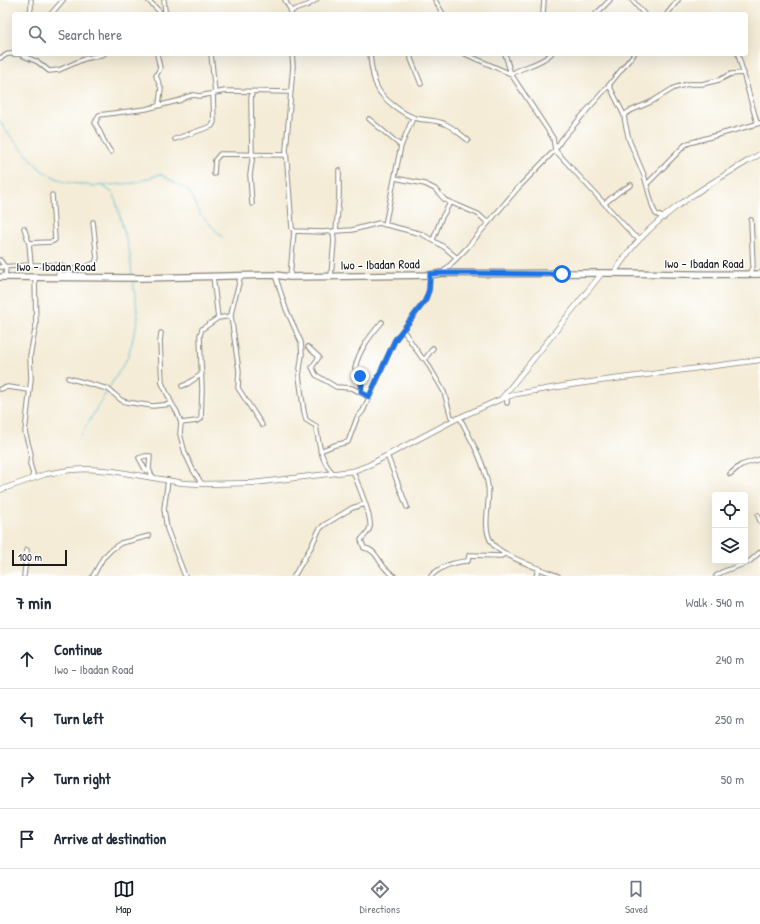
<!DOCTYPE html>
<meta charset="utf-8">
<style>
:root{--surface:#fff;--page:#f6f6f7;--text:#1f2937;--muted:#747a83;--line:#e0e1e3;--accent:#111827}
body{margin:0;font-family:"Patrick Hand",sans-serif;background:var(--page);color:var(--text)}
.controls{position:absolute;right:12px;bottom:12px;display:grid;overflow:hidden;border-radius:4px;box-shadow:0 4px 16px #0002}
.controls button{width:36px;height:36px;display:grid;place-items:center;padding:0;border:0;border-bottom:1px solid var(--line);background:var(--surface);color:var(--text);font:20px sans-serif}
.scale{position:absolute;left:12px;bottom:10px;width:55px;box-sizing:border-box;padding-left:4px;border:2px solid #1c1c1c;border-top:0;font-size:11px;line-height:14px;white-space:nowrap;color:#1c1c1c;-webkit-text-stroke:3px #fff;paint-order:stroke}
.stop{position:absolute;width:12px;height:12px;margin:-9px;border:3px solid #1a73e8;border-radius:50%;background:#fff}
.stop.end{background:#1a73e8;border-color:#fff;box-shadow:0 1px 4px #0008}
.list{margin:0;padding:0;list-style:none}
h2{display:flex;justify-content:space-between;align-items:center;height:52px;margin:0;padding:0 16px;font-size:17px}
h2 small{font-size:13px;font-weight:400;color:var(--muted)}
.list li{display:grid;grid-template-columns:26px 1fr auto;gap:12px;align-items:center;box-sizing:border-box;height:60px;padding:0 16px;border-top:1px solid var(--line)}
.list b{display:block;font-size:15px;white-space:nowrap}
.list p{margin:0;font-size:13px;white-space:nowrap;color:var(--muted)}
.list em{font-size:13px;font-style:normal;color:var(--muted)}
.icon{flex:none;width:22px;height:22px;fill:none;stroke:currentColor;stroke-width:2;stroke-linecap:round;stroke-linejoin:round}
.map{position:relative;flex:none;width:760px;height:576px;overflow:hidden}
.search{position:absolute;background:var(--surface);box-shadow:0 4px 16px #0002;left:12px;right:12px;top:12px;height:44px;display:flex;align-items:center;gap:10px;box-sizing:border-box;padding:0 14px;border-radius:4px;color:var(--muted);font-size:15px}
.sheet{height:292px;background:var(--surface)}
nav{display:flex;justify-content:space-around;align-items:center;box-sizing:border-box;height:56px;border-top:1px solid var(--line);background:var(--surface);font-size:11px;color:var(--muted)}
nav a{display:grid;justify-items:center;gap:2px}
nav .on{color:var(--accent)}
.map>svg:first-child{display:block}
</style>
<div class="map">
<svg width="760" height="576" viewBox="0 0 760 576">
<rect width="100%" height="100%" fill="#fff"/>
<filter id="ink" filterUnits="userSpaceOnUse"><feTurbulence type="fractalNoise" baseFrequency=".025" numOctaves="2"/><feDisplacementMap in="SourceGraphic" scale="8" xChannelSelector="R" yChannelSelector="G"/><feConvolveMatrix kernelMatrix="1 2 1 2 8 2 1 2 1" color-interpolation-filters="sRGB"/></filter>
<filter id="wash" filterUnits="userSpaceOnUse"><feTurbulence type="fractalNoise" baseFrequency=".012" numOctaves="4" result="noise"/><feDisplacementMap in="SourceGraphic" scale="16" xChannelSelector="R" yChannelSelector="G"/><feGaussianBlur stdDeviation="0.9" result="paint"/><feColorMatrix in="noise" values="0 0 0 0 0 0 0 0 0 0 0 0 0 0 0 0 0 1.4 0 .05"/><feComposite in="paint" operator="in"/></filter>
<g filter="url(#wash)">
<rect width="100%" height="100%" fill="#f4ecd7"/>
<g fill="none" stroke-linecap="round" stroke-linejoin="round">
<!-- stream -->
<path stroke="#54bed0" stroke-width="1" d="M0,121L5,130L41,170L64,182L94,186L135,183L160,174L189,191L201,215L224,239
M103,186L114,194L130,254L132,275
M109,388L128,357L138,319L133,280
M81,435L107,391"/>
</g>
</g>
<g filter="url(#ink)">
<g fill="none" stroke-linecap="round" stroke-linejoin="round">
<defs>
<path id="minor" d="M148,0L162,14
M164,0L165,11L167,14
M285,0L291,11V14
M435,0L443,14
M632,0L644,14
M291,11L308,5L316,0
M29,14L31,8V0
M51,14L63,0
M543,14L544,0
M596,14L610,0
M667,14L678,0
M19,54L38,62L49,71L59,70L84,59L104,54
M157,54L160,68L156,76L161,88L159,105
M211,54L215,93
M370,54C371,65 372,77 377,87C382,99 403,114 415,118C425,121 435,119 445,124C453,127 461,135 468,140
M411,54V59L421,84
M465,54L511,74C524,66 539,65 551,54
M505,54L511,74L553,138L555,150L634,236L640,238
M738,54L757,123
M0,58L8,54H19
M609,85L624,115L625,122L629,140L644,175L653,208L656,214L664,218
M252,92L251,99L252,154
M624,115L630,111L651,102L674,88L688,84H702L719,80L731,74L744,73
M369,119L401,146
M175,139L212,126L214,122L213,94
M111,152C104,144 101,132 95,123L99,115L146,109L181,100L186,97L193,95L200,96L225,91L290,92
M214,174L215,160L220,154L286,155
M395,178L425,184L435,189L445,200L478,214L488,223
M647,184L685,145L689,143L760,123
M605,203L619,192L631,185
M252,204L250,175L253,154
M385,225L401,146L413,118
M24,228L29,243L31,265
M294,231L322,232L352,230L379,223L422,234L444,247L456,257
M336,231L339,197V170
M433,240L441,219L450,203
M29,243L51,242L55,240L52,195
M0,260L6,268L5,277
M0,267L31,265H61
M443,272L466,249L518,188L555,150L562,139L609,85L634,54
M749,274L753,266L751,220
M84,275L58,274L61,265L66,269H79L95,263L97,258L93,222
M275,275L286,309L301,342L302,354L299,376L304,412L306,420L316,426C319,443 320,460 333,473
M240,276C239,290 232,302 231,316L239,371L238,388L262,425
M331,276L334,241L333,231
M290,277L294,231L292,228L286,150L293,66L292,54
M218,318L231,316
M403,330L422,358L425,359L444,392L451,417L456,419
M161,333L160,342L162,383L172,404L177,412L181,423L180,434L185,453L193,470L202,484
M308,347L319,357L312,367L316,375L336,387L352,388L369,397
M425,359L433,348
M68,378L108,389L121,400L126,402L153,406L172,404
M182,386L187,384L202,374
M0,389L8,387L29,390
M361,392C362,382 361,376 355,368C359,350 370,336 382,322
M507,403V397
M460,418C471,440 484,461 488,486C491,504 481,527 492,543C499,555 543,570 558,576
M181,423L197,421L201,419L202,390L200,335L202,329L218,318L213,276
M320,451L335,445L348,442L357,418L363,411L395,340L425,301L429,290L430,275
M387,455L407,507
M149,470L146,471L139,458L145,456H150L149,469C150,473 151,475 154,478
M353,471C357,483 372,515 370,527C369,532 364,536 361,540L364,548C375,549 378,560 384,567C387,571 391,573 394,576
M730,474L741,465L760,459
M31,479L33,474L30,464L31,454L25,432L31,379L30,356L36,325L35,277
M168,480L164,509L167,529L185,576
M758,515L760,521
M24,576L27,550
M93,576L103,558L112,549L121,543L149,536
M294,576L311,547L319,530L324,525L352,508L365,504
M431,576C440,567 454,562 468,561L469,555L501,556L505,554
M536,576L539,568
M716,576L722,572L749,562L760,552"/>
<path id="tertiary" d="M614,273C622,261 630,249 640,239C674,203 718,179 760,154
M502,398L602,273
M0,490L46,474L70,470L88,469L113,471L183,483L202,484L253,483L353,471L369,465L456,419L501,399L516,394L576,384L760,360"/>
<path id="primary" d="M0,277L141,278L275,275L290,277L430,275L442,273C496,274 551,273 605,273C657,273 708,275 760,274"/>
</defs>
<!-- minor casing -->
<use href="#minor" stroke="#88847a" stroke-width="5.5"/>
<!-- tertiary casing -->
<use href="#tertiary" stroke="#88847a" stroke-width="6"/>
<!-- primary casing -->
<use href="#primary" stroke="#88847a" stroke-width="8"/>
<!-- minor -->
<use href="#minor" stroke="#fff" stroke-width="3.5"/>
<!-- tertiary -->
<use href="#tertiary" stroke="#fff" stroke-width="4.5"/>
<!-- primary -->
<use href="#primary" stroke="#fff" stroke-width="5.5"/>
</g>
</g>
<g fill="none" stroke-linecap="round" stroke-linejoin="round" filter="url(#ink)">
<!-- route -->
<path stroke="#1a73e8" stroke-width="5" d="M360,376L362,382L361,392L369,397L395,340L425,301L429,290L430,274L442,273L562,274"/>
</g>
<g text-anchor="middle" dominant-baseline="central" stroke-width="3" stroke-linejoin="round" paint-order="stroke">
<!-- street labels -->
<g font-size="13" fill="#1c1c1c" stroke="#fff">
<text x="704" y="263">Iwo - Ibadan Road</text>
<text transform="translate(380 264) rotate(-1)">Iwo - Ibadan Road</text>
<text x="56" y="266">Iwo - Ibadan Road</text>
</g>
</g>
</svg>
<div class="controls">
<button><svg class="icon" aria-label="locate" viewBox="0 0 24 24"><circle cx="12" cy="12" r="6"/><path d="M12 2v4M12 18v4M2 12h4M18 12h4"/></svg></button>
<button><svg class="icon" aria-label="layers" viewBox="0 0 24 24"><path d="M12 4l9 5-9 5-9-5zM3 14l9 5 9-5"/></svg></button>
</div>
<div class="scale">100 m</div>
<div class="stop" style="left:562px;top:274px"></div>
<div class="stop end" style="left:360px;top:376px"></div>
<div class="search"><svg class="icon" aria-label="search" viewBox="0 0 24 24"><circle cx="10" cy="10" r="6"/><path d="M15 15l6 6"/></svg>Search here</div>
</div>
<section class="sheet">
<h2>7 min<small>Walk · 540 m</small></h2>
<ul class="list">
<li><svg class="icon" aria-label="ahead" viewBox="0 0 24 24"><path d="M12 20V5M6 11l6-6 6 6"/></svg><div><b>Continue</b><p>Iwo - Ibadan Road</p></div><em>240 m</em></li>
<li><svg class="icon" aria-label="left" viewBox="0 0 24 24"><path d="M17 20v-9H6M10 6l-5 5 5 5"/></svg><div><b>Turn left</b></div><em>250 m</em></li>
<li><svg class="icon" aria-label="right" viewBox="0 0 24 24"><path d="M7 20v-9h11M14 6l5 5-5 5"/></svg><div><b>Turn right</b></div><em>50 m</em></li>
<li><svg class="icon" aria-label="arrive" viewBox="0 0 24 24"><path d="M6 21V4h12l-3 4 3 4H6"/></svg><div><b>Arrive at destination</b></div></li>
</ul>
</section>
<nav>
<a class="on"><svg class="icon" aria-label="map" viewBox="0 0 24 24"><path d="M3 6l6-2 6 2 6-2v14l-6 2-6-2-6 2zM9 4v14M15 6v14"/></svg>Map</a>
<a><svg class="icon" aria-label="directions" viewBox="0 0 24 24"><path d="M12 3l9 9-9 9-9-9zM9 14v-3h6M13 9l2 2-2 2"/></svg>Directions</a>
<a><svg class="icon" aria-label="saved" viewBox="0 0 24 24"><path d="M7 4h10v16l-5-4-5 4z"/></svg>Saved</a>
</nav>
